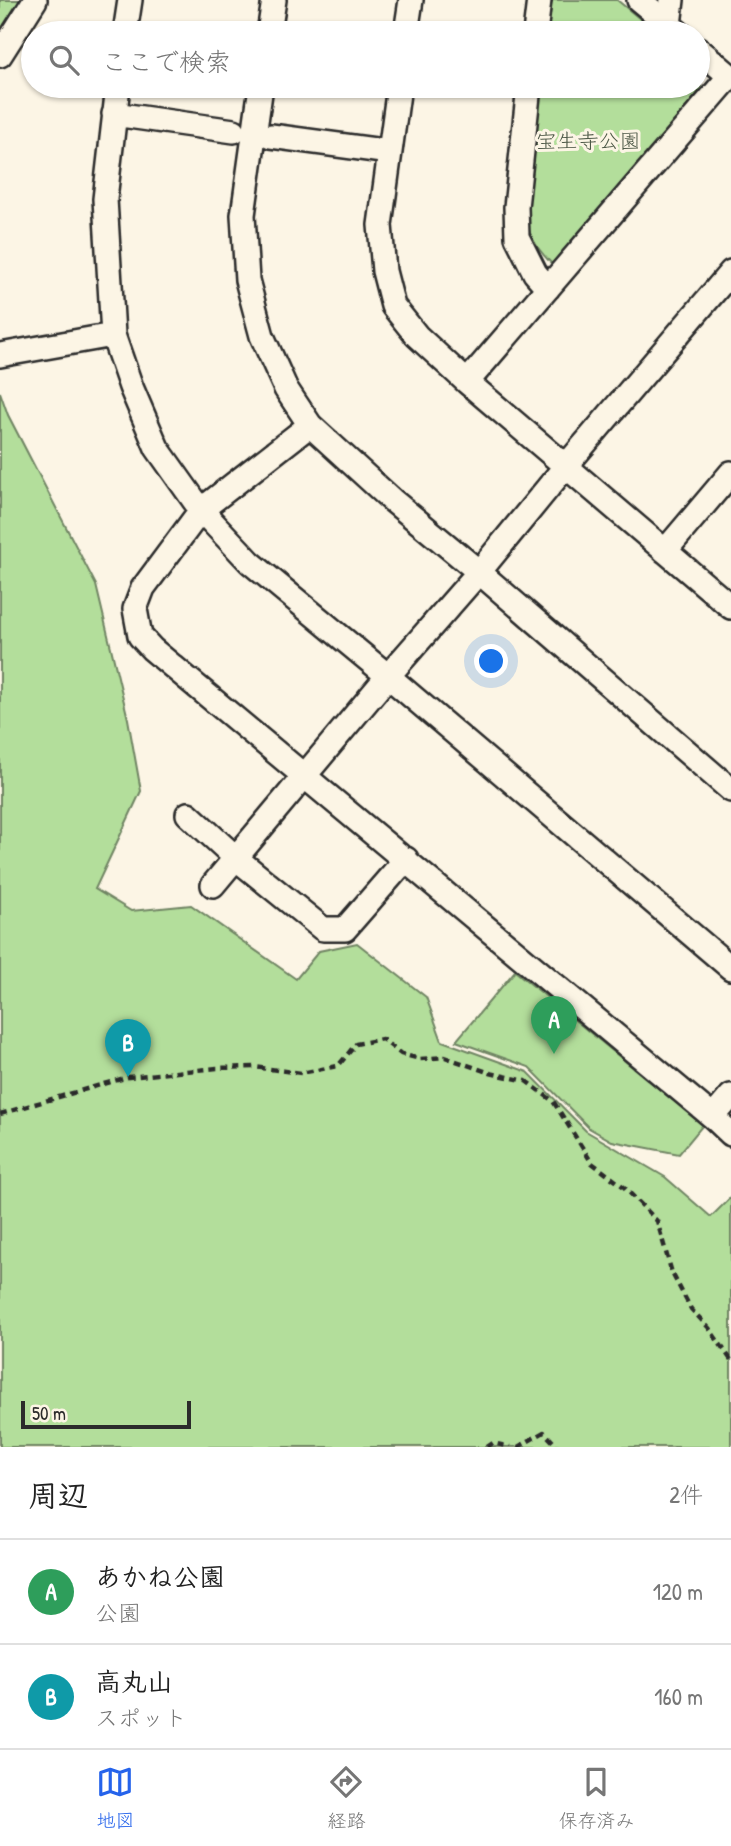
<!DOCTYPE html>
<html lang="ja">
<meta charset="utf-8">
<style>
:root{--surface:#fff;--page:#f2f2f2;--text:#222;--muted:#767676;--line:#e0e0e0;--accent:#2563eb}
body{margin:0;font-family:"Patrick Hand","Klee One",sans-serif;background:var(--page);color:var(--text)}
.scale{position:absolute;left:21px;bottom:18px;width:170px;box-sizing:border-box;padding-left:7px;border:4px solid #2b2b2b;border-top:0;font-size:19px;line-height:24px;white-space:nowrap;color:#2b2b2b;-webkit-text-stroke:5px #fcf5e5;paint-order:stroke}
.you{position:absolute;left:492px;top:662px;width:24px;height:24px;margin:-18px;border:5px solid #fff;border-radius:50%;background:#1a73e8;box-shadow:0 0 0 10px #1a73e833}
.badge{display:grid;place-items:center;width:46px;height:46px;border-radius:50%;background:var(--accent);color:#fff;font-size:23px;font-weight:700}
.pin{position:absolute;translate:-50% -58px;filter:drop-shadow(0 2px 4px #0008)}
.pin::after{content:'';position:absolute;top:37px;width:24px;height:21px;background:inherit;clip-path:polygon(0 0,100% 0,50% 100%)}
.list{margin:0;padding:0;list-style:none}
h2{display:flex;justify-content:space-between;align-items:center;height:91px;margin:0;padding:0 28px;font-size:30px}
h2 small{font-size:23px;font-weight:400;color:var(--muted)}
.list li{display:grid;grid-template-columns:46px 1fr auto;gap:21px;align-items:center;box-sizing:border-box;height:105px;padding:0 28px;border-top:2px solid var(--line)}
.list b{display:block;font-size:26px;white-space:nowrap}
.list p{margin:0;font-size:23px;white-space:nowrap;color:var(--muted)}
.list em{font-size:23px;font-style:normal;color:var(--muted)}
.icon{flex:none;width:38px;height:38px;fill:none;stroke:currentColor;stroke-width:2;stroke-linecap:round;stroke-linejoin:round}
.map{position:relative;flex:none;width:731px;height:1447px;overflow:hidden}
.search{position:absolute;background:var(--surface);box-shadow:0 2px 5px #0004;left:21px;right:21px;top:21px;height:77px;display:flex;align-items:center;gap:18px;box-sizing:border-box;padding:0 24px;border-radius:38px;color:var(--muted);font-size:26px}
.sheet{height:301px;background:var(--surface)}
nav{display:flex;justify-content:space-around;align-items:center;box-sizing:border-box;height:98px;border-top:2px solid var(--line);background:var(--surface);font-size:19px;color:var(--muted)}
nav a{display:grid;justify-items:center;gap:4px}
nav .on{color:var(--accent)}
.map>svg:first-child{display:block}
</style>
<div class="map">
<svg width="731" height="1447" viewBox="0 0 731 1447">
<rect width="100%" height="100%" fill="#fcf5e5"/>
<filter id="ink" filterUnits="userSpaceOnUse"><feTurbulence type="fractalNoise" baseFrequency=".0143" numOctaves="2"/><feDisplacementMap in="SourceGraphic" scale="14" xChannelSelector="R" yChannelSelector="G"/><feConvolveMatrix kernelMatrix="1 2 1 2 8 2 1 2 1" color-interpolation-filters="sRGB"/></filter>
<g filter="url(#ink)">
<!-- green -->
<path fill="#b3de9b" stroke="#6f8463" stroke-width="2" d="M0,0H21L0,37Z
M552,0H617L657,33H547Z
M698,67L701,90L552,264C543,255 535,246 530,233C519,205 537,119 541,86H698Z
M0,392L8,415L96,585L128,719L141,791L95,889L131,911L191,905L296,979L319,951L357,943L426,997L442,1041L528,1072L586,1131L665,1177L711,1217L731,1197V1447H0Z
M515,971L703,1125L679,1154L612,1141L589,1128L529,1067L456,1041Z"/>
<g fill="none" stroke-linecap="round" stroke-linejoin="round">
<defs>
<path id="minor" d="M639,0L679,33
M669,25L672,0
M125,33L130,0
M269,33L274,0
M406,33L411,0
M535,33L539,0
M698,49L731,77
M0,55L35,0
M261,86L243,215L247,280L262,336L286,389L310,425L392,500L479,572L731,790
M399,86L380,225L384,271L393,306L417,336L467,382L731,607
M529,86L516,207L517,237L535,273L548,288
M114,114L234,131
M271,136L390,152
M113,335L105,199L118,86
M0,355L113,335L131,387L157,448L201,510L250,562L388,676L731,968
M467,382L730,76
M310,425L201,510L143,588L135,609L140,636L152,649L713,1117L731,1096
M665,551L731,473
M188,814L237,859L323,929H345L406,859
M213,885L388,676L479,572L565,467L731,272
M713,1117L731,1134"/>
</defs>
<!-- minor casing -->
<use href="#minor" stroke="#2b2b2b" stroke-width="28"/>
<!-- path -->
<path stroke="#2b2b2b" stroke-width="4.5" stroke-dasharray="7 5" stroke-linecap="butt" d="M0,1114L128,1077L217,1068L254,1067L301,1073L338,1066L356,1044L382,1039L401,1054L420,1059L445,1057L490,1073L526,1081L553,1101L592,1163L624,1187L657,1221L672,1273L691,1309L709,1328L731,1360
M487,1447L493,1443L510,1447
M518,1447L544,1432L558,1447
M594,1447H603"/>
<!-- minor -->
<use href="#minor" stroke="#fcf5e5" stroke-width="23"/>
</g>
</g>
<g text-anchor="middle" dominant-baseline="central" stroke-width="6" stroke-linejoin="round" paint-order="stroke">
<!-- park labels -->
<g font-size="21" fill="#4d5847" stroke="#fcf5e5">
<text x="588" y="140">宝生寺公園</text>
</g>
</g>
</svg>
<div class="scale">50 m</div>
<div class="you"></div>
<div class="pin badge" style="left:554px;top:1054px;background:#2e9e5b">A</div>
<div class="pin badge" style="left:128px;top:1077px;background:#0f9aa8">B</div>
<div class="search"><svg class="icon" aria-label="search" viewBox="0 0 24 24"><circle cx="10" cy="10" r="6"/><path d="M15 15l6 6"/></svg>ここで検索</div>
</div>
<section class="sheet">
<h2>周辺<small>2件</small></h2>
<ul class="list">
<li><span class="badge" style="background:#2e9e5b">A</span><div><b>あかね公園</b><p>公園</p></div><em>120 m</em></li>
<li><span class="badge" style="background:#0f9aa8">B</span><div><b>高丸山</b><p>スポット</p></div><em>160 m</em></li>
</ul>
</section>
<nav>
<a class="on"><svg class="icon" aria-label="map" viewBox="0 0 24 24"><path d="M3 6l6-2 6 2 6-2v14l-6 2-6-2-6 2zM9 4v14M15 6v14"/></svg>地図</a>
<a><svg class="icon" aria-label="directions" viewBox="0 0 24 24"><path d="M12 3l9 9-9 9-9-9zM9 14v-3h6M13 9l2 2-2 2"/></svg>経路</a>
<a><svg class="icon" aria-label="saved" viewBox="0 0 24 24"><path d="M7 4h10v16l-5-4-5 4z"/></svg>保存済み</a>
</nav>
